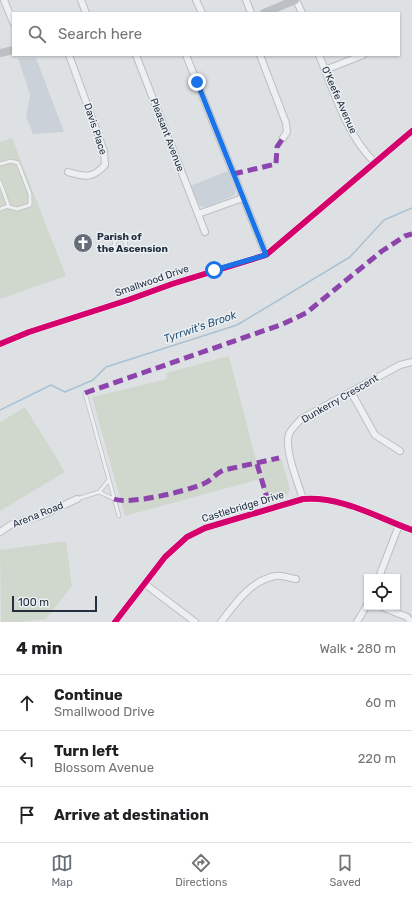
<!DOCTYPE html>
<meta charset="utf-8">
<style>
:root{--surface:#fff;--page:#f6f6f6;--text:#202124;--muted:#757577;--line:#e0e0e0;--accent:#656e78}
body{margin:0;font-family:Rubik,sans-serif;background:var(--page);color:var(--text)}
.controls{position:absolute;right:12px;bottom:12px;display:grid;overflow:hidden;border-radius:0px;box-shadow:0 1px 3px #0004}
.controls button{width:36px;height:36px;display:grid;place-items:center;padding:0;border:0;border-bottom:1px solid var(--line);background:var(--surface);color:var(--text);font:20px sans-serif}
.scale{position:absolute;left:12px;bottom:10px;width:85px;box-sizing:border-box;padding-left:4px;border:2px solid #24303e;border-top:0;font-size:11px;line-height:14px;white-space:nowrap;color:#24303e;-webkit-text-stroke:3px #ebf0f5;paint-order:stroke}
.stop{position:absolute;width:12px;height:12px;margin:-9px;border:3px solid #1a73e8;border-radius:50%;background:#fff}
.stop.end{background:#1a73e8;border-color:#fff;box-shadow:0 1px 4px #0008}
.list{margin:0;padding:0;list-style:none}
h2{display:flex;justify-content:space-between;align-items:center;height:52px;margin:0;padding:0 16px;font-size:17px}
h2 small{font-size:13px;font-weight:400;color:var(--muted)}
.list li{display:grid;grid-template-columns:26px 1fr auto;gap:12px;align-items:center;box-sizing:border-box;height:56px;padding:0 16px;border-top:1px solid var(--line)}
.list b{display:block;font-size:15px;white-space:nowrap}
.list p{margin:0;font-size:13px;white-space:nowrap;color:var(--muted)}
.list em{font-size:13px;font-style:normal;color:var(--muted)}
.icon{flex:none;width:22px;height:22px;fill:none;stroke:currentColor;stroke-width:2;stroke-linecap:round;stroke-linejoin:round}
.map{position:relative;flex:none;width:412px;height:622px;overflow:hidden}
.search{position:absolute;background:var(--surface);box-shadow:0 1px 3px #0004;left:12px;right:12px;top:12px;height:44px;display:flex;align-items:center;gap:10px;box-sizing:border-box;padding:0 14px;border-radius:0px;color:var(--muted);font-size:15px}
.sheet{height:220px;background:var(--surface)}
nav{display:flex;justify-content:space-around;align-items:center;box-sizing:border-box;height:56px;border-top:1px solid var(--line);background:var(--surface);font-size:11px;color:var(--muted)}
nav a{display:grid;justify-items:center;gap:2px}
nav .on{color:var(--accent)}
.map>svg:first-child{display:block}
</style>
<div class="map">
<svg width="412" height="622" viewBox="0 0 412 622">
<rect width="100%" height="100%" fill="#dee1e4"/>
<!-- built -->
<path fill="#cbd1d8" d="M18,58H36L64,132L33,134L26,117L30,95Z
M228,171L235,190V195L207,207L200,206L190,186Z"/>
<!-- green -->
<path fill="#d0d8ce" d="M12,138L66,276L0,299V142Z
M229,356L257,464L281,458L290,489L288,494L268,502L261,479L125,516L92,397L167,379L166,373Z
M25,407L65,472L0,511V422Z
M66,541L72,586L46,619L22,622H1L0,550Z"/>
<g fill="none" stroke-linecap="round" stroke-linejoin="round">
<!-- stream -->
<path stroke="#aac1d2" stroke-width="1.5" d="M0,410L51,385L65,392L93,380L106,367L237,325L350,257L384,220L412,208"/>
<defs>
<path id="lane" d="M0,164L11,161L18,163L30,194V205L17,209L9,207L0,182
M0,209L8,206
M114 245a6 6 0 1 1 12 0a6 6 0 1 1-12 0Z
M108,249L114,246
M85,393L119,516
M99,492L109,480
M77,499L99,492L114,499"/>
<path id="street" d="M4,0L13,22
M81,0L86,13
M196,0L202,13
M246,0L251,13
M296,0L302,13
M136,55L205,232
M186,55L266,255
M260,55L286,123L287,132L283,138
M319,55C334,92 346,134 375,163
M325,70L363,55
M68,172C86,177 92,179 105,165L104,151L69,55
M198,214L243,198
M351,392L375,435L400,451
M303,499C298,483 284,449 289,434C292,428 297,424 301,419L400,365L412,362
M0,532L12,524L40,516L77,499
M379,577L399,525
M145,584L195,622
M382,607L407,617L411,622
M115,622L165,557L187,537L205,528L303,499C342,496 376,517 412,530
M221,622C235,604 250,581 275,576C281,575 290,578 296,579
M357,622L367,605"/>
</defs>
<!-- lane casing -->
<use href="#lane" stroke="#bcbfc2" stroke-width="4.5"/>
<!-- street casing -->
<use href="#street" stroke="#bcbfc2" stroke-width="8"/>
<!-- lane -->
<use href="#lane" stroke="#edeff1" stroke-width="3"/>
<!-- street -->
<use href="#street" stroke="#edeff1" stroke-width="6"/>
<!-- secondary -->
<path stroke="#bcc0c4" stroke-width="8" d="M264,13L295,0
M0,53L13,50
M0,344L29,332L128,300L172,284L266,255L412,131"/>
<!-- quiet -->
<path stroke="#8e44ad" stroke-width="5" stroke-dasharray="10 5" stroke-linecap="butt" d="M233,174L276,164L277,147L283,138
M85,393L283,324L306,313L382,251L405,236L412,234
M257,464L268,501
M114,499C131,505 186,491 203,484C211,481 216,473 224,470L279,458"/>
<defs>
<path id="cycleway" d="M0,344L29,332L128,300L172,284L266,255L412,131
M115,622L165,557L187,537L205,528L303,499C342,496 376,517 412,530"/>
</defs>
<!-- cycleway casing -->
<use href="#cycleway" stroke="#ebf0f5" stroke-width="8"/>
<!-- cycleway -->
<use href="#cycleway" stroke="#d6006c" stroke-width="6"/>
</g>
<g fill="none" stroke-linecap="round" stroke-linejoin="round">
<!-- route -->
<path stroke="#1a73e8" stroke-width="5" d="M197,82L266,255L214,270"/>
</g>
<!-- icons -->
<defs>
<symbol id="church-disc" viewBox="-11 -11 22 22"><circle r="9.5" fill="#656e78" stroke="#ebf0f5"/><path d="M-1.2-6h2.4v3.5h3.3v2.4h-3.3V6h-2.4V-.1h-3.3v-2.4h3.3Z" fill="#fff"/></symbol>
</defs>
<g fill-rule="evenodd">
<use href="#church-disc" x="72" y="232" width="22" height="22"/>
</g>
<g text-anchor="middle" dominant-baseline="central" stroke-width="3" stroke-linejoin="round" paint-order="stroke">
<!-- street labels -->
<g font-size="10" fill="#24303e" stroke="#ebf0f5">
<text transform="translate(339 100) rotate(66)">O'Keefe Avenue</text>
<text transform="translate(95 129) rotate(72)">Davis Place</text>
<text transform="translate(167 135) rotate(69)">Pleasant Avenue</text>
<text transform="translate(152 281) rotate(-19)">Smallwood Drive</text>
<text transform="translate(340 399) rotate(-30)">Dunkerry Crescent</text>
<text transform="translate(243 507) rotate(-17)">Castlebridge Drive</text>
<text transform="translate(38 515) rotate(-22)">Arena Road</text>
</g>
<!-- poi labels -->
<g font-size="10" font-weight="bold" fill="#24303e" stroke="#ebf0f5" text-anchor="start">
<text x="97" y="237">Parish of<tspan x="97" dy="12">the Ascension</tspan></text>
</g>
<!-- water labels -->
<g font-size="11" font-style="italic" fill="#2c5474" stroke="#ebf0f5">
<text transform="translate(200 327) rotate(-19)">Tyrrwit's Brook</text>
</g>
</g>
</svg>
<div class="controls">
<button><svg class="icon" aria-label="locate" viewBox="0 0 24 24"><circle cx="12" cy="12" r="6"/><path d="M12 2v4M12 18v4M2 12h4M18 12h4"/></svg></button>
</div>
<div class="scale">100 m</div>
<div class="stop" style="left:214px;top:270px"></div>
<div class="stop end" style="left:197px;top:82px"></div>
<div class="search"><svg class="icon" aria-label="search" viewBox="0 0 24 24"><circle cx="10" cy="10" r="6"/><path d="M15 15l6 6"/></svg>Search here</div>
</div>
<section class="sheet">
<h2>4 min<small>Walk · 280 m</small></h2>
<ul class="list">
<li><svg class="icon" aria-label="ahead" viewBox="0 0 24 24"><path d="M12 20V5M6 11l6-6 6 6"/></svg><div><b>Continue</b><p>Smallwood Drive</p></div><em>60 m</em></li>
<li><svg class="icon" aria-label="left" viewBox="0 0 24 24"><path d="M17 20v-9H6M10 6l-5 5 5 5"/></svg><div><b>Turn left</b><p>Blossom Avenue</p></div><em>220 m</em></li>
<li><svg class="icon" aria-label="arrive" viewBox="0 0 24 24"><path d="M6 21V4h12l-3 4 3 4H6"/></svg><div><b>Arrive at destination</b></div></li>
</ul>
</section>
<nav>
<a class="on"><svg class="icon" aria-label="map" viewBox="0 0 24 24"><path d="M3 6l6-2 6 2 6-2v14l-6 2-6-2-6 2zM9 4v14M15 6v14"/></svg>Map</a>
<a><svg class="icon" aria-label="directions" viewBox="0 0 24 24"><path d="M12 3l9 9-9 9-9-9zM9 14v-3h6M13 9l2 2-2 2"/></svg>Directions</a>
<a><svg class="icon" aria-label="saved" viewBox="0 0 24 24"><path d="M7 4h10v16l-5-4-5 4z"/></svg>Saved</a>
</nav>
